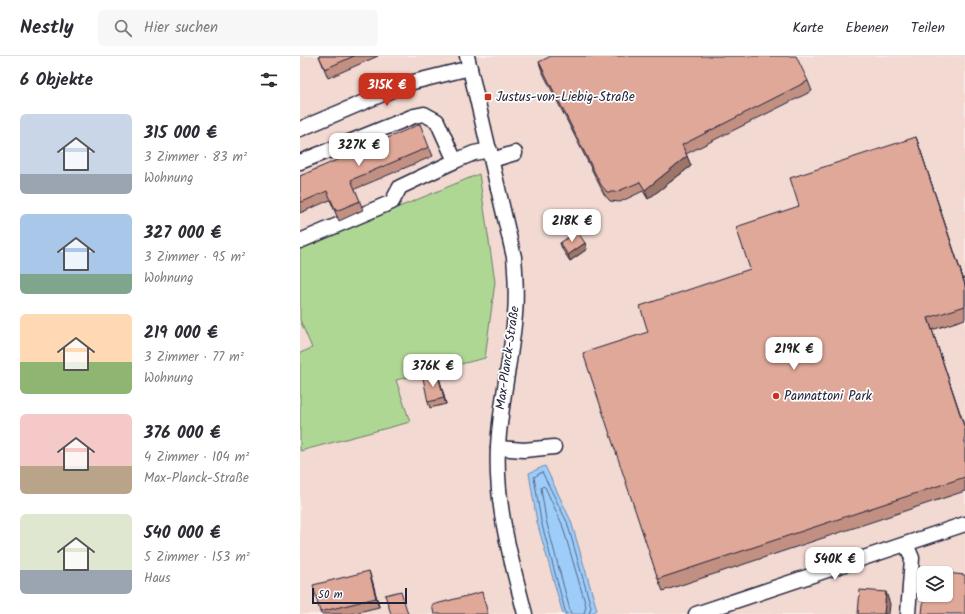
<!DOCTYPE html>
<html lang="de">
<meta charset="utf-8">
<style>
:root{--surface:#fff;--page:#f7f7f7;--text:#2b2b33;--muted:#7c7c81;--line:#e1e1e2;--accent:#c8321e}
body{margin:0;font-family:Kalam,sans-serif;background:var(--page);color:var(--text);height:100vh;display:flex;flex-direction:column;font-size:15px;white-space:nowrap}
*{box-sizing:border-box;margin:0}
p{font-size:13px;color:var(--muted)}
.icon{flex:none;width:22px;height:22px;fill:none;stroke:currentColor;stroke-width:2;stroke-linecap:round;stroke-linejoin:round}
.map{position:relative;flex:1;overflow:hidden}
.panel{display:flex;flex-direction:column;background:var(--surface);width:300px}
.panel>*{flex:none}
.buttons{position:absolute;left:617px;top:510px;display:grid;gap:8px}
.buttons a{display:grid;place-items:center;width:36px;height:36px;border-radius:6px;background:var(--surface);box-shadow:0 1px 3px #0004;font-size:20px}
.scale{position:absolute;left:12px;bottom:10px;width:95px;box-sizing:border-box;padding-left:4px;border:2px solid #22223b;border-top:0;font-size:11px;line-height:14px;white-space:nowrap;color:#22223b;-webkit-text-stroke:3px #fff;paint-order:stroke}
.price{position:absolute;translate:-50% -34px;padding:0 9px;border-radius:8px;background:#fff;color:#222;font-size:13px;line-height:26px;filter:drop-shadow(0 1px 2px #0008)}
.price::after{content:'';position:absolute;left:50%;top:24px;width:12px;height:9px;margin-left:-6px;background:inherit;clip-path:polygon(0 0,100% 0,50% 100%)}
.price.active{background:var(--accent);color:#fff}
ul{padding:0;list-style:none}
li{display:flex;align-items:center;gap:12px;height:100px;padding:0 20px}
li span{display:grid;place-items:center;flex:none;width:112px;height:80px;border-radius:6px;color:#555}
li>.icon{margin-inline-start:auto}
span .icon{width:48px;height:48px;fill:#fffc;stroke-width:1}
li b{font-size:17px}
h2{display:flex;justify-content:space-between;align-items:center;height:48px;padding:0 20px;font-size:17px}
header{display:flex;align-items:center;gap:24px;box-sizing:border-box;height:56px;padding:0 20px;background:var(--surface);border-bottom:1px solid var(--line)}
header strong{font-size:19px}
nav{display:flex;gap:22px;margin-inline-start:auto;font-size:14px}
.search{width:280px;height:36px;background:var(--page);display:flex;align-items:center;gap:10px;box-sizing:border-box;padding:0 14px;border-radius:6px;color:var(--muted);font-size:15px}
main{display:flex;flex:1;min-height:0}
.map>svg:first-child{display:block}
.built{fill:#f2d9d1;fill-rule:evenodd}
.green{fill:#afd794;stroke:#687c68}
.water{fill:#9ecdfa;stroke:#6c89ae}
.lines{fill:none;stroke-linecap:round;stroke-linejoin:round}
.shore{stroke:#546687;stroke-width:1}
.minor-casing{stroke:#22223b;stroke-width:17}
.minor{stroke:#fff;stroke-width:14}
.wall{fill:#c19083;stroke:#22223b}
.shaded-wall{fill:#9d766a;stroke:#22223b}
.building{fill:#e0a898;stroke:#22223b}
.poi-dot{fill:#c8321e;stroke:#fff;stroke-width:1.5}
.labels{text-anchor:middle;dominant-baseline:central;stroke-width:3.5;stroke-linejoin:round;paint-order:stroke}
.poi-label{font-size:13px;fill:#22223b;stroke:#fff;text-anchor:start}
.street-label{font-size:13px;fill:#22223b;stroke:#fff}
</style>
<header>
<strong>Nestly</strong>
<div class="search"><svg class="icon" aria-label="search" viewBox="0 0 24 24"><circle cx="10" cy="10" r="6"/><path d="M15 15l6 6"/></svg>Hier suchen</div>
<nav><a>Karte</a><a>Ebenen</a><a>Teilen</a></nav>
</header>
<main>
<section class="panel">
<h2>6 Objekte<svg class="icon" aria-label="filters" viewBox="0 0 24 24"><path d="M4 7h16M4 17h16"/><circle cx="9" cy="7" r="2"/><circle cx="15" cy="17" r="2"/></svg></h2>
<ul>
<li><span style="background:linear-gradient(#c9d6e8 75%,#9aa5b1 0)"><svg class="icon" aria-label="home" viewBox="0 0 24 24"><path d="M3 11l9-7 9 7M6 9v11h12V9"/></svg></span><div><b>315 000 €</b><p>3 Zimmer · 83 m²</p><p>Wohnung</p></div></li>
<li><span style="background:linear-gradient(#a9c7e8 75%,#7fa58c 0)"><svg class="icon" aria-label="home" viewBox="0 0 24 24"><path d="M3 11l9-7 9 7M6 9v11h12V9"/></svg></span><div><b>327 000 €</b><p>3 Zimmer · 95 m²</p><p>Wohnung</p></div></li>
<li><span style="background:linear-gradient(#ffd9b3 60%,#8fb573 0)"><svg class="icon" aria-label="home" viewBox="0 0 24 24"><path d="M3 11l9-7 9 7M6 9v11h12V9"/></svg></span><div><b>219 000 €</b><p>3 Zimmer · 77 m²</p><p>Wohnung</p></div></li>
<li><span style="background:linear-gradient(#f6c9c9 65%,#b9a48a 0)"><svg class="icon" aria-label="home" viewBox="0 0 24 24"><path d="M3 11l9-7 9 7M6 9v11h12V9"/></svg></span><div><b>376 000 €</b><p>4 Zimmer · 104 m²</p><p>Max-Planck-Straße</p></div></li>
<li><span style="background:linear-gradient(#dfe7d0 70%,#9aa5b1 0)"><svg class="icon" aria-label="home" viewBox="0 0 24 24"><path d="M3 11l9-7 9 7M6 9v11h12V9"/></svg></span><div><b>540 000 €</b><p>5 Zimmer · 153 m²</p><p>Haus</p></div></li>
</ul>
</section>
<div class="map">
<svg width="665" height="558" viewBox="0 0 665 558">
<rect width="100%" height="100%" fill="#f9eeea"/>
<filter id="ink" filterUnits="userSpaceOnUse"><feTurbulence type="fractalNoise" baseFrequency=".025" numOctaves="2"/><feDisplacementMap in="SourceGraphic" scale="8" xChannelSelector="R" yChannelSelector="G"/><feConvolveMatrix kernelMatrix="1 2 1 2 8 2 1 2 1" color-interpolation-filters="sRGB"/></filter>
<g filter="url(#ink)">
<!-- built -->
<g class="built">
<path d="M0,0H665V558H0V395L109,366L96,324L185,302L0,192ZM624,517H646V539H624Z"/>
<polygon points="0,264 12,292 0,297"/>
</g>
<!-- green -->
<polygon class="green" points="179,118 195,226 185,302 96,324 110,366 0,395 0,297 12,292 0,264 0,192"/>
<!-- water -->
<polygon class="water" points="245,410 271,465 297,554 290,558 263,558 237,466 229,417"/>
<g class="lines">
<!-- shore -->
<g class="shore">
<polyline points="266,558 241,465 234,421 242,416 267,466 291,551 289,558"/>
<polyline points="271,558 246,464 241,432 243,430 245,431 262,468 286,550 284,558"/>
</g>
<!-- minor casing -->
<g class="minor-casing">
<g id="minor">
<path d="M167,0L214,201C216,224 217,246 214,268C210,309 200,350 198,391C195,449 211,503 225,558"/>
<polyline points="0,73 109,27 170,12"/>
<polyline points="192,104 215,97"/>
<polyline points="0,106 114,60 124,58 137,65 155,105 174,97 190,94"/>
<polyline points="0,185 92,146 100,131 155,105"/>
<polyline points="198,392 224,394 254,391"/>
<polyline points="606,488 612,502 608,558"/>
<polyline points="396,558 665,468"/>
</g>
</g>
<!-- minor -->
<use href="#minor" class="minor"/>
</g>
<!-- wall -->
<g class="wall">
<polygon points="19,0 78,0 28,22"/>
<polygon points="239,6 508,25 512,35 386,98 391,110 348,143 343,135 320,146 310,145 304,138 242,15"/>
<polygon points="616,81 665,228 665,263 632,274 665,372 665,435 363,535 358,523 348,276 450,213 499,150"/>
<polygon points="129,91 133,100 55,133 63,154 39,165 30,144 0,157 0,120"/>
<polygon points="260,187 285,187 287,193 270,205 262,193"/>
<polygon points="138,319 140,325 146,348 130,352 128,346"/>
<polygon points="72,524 79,551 50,558 21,558 20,556"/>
</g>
<!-- shaded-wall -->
<g class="shaded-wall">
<polygon points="616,81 665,228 665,229"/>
<polygon points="387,100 391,110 348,143 345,134"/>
<polygon points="285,187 287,193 270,205 268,199"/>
<polygon points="628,262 665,372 665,373"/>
<polygon points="138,319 140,325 146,348 144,342"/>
<polygon points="69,515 72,524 79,551 76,542"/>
<polygon points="586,536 590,548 589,558 584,558"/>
</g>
<!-- building -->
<g class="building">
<polygon points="19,0 54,0 25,13"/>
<polygon points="251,0 496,0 508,25 382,89 387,100 345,134 340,126 316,136 307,136 301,129 239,6"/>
<polygon points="120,68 129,91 51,124 60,145 36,155 27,135 0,147 0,120"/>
<polygon points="616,81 665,229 665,250 628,262 665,373 665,421 358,523 283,297 348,276 340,250 450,213 436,171 499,150 490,122"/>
<polygon points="277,175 285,187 268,199 260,187"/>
<polygon points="138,319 144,342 128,346 123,322"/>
<polygon points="69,515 76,542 20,556 13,529"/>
<polygon points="626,515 645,517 626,517"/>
<polygon points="646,517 665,519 665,558 622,558 624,539 646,539"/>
<polygon points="560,534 586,536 584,558 558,558"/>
<polygon points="101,535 108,558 91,558 85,539"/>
<polygon points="182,536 188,558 134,558 132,549"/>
</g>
</g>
<!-- markers -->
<g class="poi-dot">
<rect x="184" y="37" width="8" height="8" rx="2"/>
<circle cx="476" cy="340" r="4"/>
</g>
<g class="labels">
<!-- poi labels -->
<g class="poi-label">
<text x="196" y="41">Justus-von-Liebig-Straße</text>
<text x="484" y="340">Pannattoni Park</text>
</g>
<!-- street labels -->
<g class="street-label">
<text transform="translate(208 302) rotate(-82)">Max-Planck-Straße</text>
</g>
</g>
</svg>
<div class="buttons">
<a><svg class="icon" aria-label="layers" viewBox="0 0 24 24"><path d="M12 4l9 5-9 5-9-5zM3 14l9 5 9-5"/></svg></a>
</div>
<div class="scale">50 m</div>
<b class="price active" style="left:87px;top:51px">315K €</b>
<b class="price" style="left:59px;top:111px">327K €</b>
<b class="price" style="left:272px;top:187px">218K €</b>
<b class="price" style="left:494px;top:315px">219K €</b>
<b class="price" style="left:133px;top:332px">376K €</b>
<b class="price" style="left:535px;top:525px">540K €</b>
</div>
</main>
